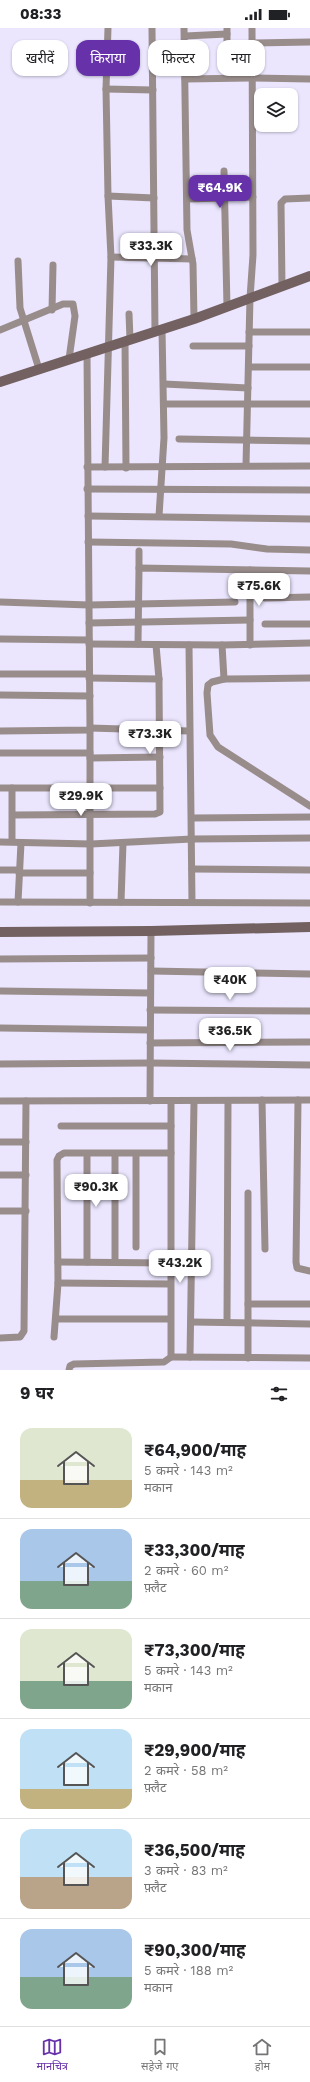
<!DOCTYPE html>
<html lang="hi">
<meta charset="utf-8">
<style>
:root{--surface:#fff;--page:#f6f6f6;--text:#202124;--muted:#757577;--line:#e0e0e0;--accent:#6732a9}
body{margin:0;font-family:"Work Sans","Noto Sans Devanagari",sans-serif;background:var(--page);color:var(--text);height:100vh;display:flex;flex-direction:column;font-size:15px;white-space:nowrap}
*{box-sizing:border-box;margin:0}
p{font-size:13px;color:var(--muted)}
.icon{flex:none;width:22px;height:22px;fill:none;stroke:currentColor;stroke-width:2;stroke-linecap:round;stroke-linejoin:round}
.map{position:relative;height:1342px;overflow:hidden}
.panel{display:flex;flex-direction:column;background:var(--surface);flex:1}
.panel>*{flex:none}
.guide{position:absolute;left:12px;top:12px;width:286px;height:36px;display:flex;gap:8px}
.fabs{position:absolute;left:254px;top:60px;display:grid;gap:8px}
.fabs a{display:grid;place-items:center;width:44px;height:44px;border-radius:8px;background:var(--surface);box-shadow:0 1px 3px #0004;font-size:20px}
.price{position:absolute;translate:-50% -34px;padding:0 9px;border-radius:8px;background:#fff;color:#222;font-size:13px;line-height:26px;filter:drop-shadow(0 1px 2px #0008)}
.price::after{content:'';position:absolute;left:50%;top:24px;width:12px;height:9px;margin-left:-6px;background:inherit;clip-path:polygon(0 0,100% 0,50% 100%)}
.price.active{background:var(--accent);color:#fff}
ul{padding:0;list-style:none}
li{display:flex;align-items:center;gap:12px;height:100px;padding:0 20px}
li+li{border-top:1px solid var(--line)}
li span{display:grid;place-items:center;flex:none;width:112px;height:80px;border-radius:12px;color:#555}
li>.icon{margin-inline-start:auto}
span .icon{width:48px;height:48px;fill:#fffc;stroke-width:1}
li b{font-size:17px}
h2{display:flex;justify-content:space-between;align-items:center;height:48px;padding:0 20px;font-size:17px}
.pill{padding:0 14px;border-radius:12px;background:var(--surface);box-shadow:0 1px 3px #0004;font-size:14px;line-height:36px}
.pill.active{background:var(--accent);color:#fff}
.status{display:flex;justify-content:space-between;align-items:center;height:28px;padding:0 20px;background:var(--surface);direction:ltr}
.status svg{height:11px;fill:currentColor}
.menu{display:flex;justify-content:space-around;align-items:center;height:56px;border-top:1px solid var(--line);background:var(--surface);font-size:11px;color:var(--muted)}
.menu a{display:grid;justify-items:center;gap:2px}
.menu .active{color:var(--accent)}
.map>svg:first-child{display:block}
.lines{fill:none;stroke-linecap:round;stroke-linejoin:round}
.street{stroke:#998d8c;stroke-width:7}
.secondary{stroke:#726160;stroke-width:10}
</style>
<div class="status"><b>08:33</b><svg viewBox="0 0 49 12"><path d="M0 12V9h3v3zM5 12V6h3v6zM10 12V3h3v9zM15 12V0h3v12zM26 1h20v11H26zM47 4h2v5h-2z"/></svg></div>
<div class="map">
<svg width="310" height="1342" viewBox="0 0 310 1342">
<rect width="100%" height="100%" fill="#ebe6fe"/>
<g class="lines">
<!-- street -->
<g class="street">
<polyline points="152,0 155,303"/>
<polyline points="184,0 187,202 193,236 194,291"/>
<polyline points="227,0 227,29"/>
<polyline points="185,8 227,6"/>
<polyline points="251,15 310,14"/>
<polyline points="185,51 251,50 310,51"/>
<polyline points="106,61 153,62"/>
<polyline points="224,143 227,279"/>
<polyline points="108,168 154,170"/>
<polyline points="187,171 253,169"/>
<polyline points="111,229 192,231"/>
<polyline points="18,233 20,280 39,341"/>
<polyline points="282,259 281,175 285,171 310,170"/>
<polyline points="52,282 53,237"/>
<polyline points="129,286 130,311"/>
<polyline points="0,302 63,276 73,276 75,288 69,331"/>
<polyline points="249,304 310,304"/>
<polyline points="125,313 126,440"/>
<polyline points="193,318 249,318"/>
<polyline points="249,339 310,339"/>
<polyline points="164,356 248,360"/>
<polyline points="164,376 310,376"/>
<polyline points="179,411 310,413"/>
<polyline points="246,437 250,270 253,227 252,0"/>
<polyline points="87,439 310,438"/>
<polyline points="105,439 111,229 108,168 106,61 108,0"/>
<polyline points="87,461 310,462"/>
<polyline points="88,488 310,491"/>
<polyline points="159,488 164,410 162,301"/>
<polyline points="88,514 231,516 267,521 310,522"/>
<polyline points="139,523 139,540"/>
<polyline points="250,542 250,617"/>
<polyline points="265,570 310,569"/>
<polyline points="0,574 89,577 235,574"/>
<polyline points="89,595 250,592"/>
<polyline points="265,596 310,596"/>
<polyline points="0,611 89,612"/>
<polyline points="89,616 222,617 310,615"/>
<polyline points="138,616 139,540 310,543"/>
<polyline points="189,617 192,874"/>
<polyline points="222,617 224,651"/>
<polyline points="0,646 89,646"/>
<polyline points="89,650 159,651"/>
<polyline points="310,650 224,651 212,654 208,657 207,665 210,707 218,719 310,778"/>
<polyline points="0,667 90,668"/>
<polyline points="90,700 189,703"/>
<polyline points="90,702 90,875"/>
<polyline points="0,703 90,702 87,326"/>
<polyline points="0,725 90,725"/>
<polyline points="90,730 160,729"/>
<polyline points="0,760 160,760"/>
<polyline points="13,787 155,786 160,784 159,651 156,617"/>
<polyline points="192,790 310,789"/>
<polyline points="12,813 12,760"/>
<polyline points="0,814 91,816 192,811 310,810"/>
<polyline points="192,841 310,842"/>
<polyline points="0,842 19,842"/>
<polyline points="19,845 90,845"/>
<polyline points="0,874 310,875"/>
<polyline points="18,874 21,815"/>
<polyline points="121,874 123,815"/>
<polyline points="0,931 151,930"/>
<polyline points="151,943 310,946"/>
<polyline points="0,963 150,965"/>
<polyline points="150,982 310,983"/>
<polyline points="0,1000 150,1002"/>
<polyline points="150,1015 310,1014"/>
<polyline points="0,1036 150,1035 310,1037"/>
<polyline points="262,1072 265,1221"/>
<polyline points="298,1072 296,1234 297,1240 310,1243"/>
<polyline points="0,1073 310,1072"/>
<polyline points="150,1073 151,903"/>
<polyline points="61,1098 171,1098"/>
<polyline points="0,1114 26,1114"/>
<polyline points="87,1126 87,1234"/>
<polyline points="136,1127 136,1219"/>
<polyline points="0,1147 26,1147"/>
<polyline points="248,1165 248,1330"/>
<polyline points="0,1183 26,1183"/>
<polyline points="58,1234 170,1235"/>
<polyline points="115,1234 115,1127"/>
<polyline points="58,1255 170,1256"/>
<polyline points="248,1276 310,1276"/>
<polyline points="56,1291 170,1291"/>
<polyline points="191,1294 310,1296"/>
<polyline points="227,1294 228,1073"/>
<polyline points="54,1309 58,1255 57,1132 59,1128 64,1125 171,1125"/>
<polyline points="0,1310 20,1309 24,1303 26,1073"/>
<polyline points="171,1329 310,1330"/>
<polyline points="190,1329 194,1073"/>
<polyline points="69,1342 70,1338 74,1336 164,1334 171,1329 171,1073"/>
</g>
<!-- secondary -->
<g class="secondary">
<polyline points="0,354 194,291 310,248"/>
<polyline points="0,904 151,903 310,899"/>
</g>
</g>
</svg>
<div class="fabs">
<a><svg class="icon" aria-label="layers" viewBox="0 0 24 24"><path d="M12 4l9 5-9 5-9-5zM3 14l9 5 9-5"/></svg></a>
</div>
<b class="price active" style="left:220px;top:181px">₹64.9K</b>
<b class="price" style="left:151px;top:239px">₹33.3K</b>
<b class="price" style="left:259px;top:579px">₹75.6K</b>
<b class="price" style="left:150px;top:727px">₹73.3K</b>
<b class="price" style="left:81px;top:789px">₹29.9K</b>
<b class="price" style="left:230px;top:973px">₹40K</b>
<b class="price" style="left:230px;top:1024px">₹36.5K</b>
<b class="price" style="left:96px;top:1180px">₹90.3K</b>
<b class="price" style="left:180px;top:1256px">₹43.2K</b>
<div class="guide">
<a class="pill">खरीदें</a>
<a class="pill active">किराया</a>
<a class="pill">फ़िल्टर</a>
<a class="pill">नया</a>
</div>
</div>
<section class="panel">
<h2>9 घर<svg class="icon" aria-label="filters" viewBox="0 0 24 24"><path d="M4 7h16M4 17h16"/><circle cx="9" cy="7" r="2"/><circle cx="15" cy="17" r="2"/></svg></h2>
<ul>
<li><span style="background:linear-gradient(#dfe7d0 65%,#c2b280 0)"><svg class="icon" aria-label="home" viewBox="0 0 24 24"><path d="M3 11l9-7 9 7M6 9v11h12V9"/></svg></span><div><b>₹64,900/माह</b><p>5 कमरे · 143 m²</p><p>मकान</p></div></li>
<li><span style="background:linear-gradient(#a9c7e8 65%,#7fa58c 0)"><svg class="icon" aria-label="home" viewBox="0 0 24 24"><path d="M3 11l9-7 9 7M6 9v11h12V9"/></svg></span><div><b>₹33,300/माह</b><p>2 कमरे · 60 m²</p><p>फ़्लैट</p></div></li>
<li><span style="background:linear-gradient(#dfe7d0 65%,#7fa58c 0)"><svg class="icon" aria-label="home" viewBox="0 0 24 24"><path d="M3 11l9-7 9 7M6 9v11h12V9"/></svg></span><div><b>₹73,300/माह</b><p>5 कमरे · 143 m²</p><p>मकान</p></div></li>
<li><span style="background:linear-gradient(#bfe0f5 75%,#c2b280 0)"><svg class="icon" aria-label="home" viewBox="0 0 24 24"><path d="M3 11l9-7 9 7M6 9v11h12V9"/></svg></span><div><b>₹29,900/माह</b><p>2 कमरे · 58 m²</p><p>फ़्लैट</p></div></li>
<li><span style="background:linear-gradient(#bfe0f5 60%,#b9a48a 0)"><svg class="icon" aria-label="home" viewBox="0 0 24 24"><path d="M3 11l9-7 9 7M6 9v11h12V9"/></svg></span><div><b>₹36,500/माह</b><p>3 कमरे · 83 m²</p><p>फ़्लैट</p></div></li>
<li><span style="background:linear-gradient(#a9c7e8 60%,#7fa58c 0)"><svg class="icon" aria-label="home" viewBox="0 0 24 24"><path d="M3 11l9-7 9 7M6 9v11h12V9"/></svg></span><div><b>₹90,300/माह</b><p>5 कमरे · 188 m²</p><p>मकान</p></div></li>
</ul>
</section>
<nav class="menu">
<a class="active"><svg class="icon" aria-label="map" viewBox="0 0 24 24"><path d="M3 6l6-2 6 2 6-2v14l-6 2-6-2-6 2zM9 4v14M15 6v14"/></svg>मानचित्र</a>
<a><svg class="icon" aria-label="saved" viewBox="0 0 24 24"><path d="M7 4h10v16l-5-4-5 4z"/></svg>सहेजे गए</a>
<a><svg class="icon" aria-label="home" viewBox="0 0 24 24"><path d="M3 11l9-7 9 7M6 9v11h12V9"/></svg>होम</a>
</nav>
